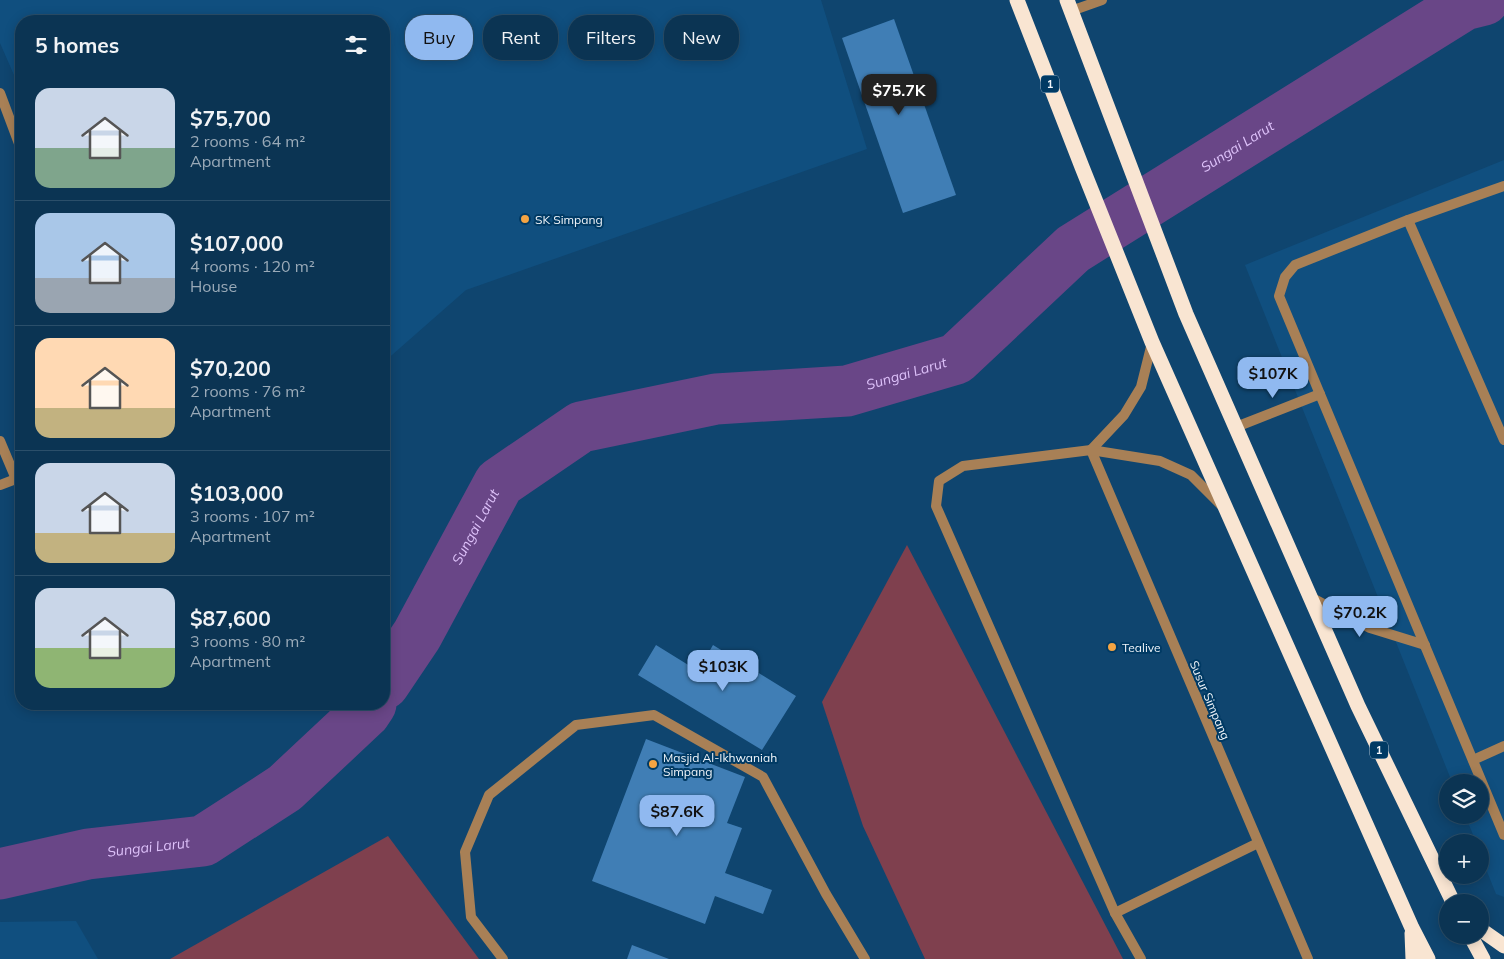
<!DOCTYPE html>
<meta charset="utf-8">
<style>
:root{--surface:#0b3453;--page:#193f5d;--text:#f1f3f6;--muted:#9aaab8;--line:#2b4f6a;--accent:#90b9f0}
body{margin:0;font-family:Mulish,sans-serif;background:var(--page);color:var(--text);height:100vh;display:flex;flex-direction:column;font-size:19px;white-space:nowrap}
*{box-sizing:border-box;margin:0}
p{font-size:16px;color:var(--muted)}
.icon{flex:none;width:28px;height:28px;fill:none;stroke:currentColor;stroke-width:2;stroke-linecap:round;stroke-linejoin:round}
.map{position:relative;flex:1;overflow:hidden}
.drawer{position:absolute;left:15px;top:15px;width:375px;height:695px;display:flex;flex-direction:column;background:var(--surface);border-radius:20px;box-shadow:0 2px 12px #0003,0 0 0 1px var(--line)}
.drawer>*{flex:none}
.banner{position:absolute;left:405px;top:15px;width:475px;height:45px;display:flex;gap:10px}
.tools{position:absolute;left:1439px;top:774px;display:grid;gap:10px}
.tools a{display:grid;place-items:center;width:50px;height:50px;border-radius:50%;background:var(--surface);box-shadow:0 2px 12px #0003,0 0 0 1px var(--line);font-size:25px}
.price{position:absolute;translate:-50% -42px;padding:0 11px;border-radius:10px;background:var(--accent);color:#111;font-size:16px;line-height:32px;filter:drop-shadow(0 1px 2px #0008)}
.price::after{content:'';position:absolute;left:50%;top:30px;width:15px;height:11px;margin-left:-8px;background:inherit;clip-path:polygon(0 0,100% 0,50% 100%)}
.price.active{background:#222;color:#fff}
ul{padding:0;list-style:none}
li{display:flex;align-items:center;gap:15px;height:125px;padding:0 20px}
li+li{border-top:1px solid var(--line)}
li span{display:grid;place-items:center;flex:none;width:140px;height:100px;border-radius:15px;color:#555}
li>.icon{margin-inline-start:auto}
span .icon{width:60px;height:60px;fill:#fffc;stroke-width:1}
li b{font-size:21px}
h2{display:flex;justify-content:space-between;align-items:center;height:60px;padding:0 20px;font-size:21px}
.tag{padding:0 18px;border-radius:20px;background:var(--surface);box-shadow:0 2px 12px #0003,0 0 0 1px var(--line);font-size:18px;line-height:45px}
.tag.active{background:var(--accent);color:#111}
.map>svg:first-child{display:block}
.built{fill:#104f7f}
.green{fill:#7f404e}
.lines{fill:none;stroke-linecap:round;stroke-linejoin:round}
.river{stroke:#694687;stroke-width:51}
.building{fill:#407eb5}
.lane{stroke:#a88056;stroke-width:10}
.street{stroke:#a88056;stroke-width:10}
.highway{stroke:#f9e5d2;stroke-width:15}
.poi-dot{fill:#f4a443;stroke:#003a64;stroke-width:2}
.labels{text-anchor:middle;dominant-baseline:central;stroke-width:4;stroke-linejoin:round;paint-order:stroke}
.shield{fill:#003a64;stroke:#a8bdcd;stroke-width:1}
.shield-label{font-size:11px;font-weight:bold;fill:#f0f5fa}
.poi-label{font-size:12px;fill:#f0f5fa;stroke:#003a64;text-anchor:start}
.street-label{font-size:12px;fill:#f0f5fa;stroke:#003a64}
.water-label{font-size:14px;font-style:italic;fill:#dec2fa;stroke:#003a64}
</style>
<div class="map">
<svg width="1504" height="959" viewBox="0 0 1504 959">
<rect width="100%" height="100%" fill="#0f456f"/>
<!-- built -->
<g class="built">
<polygon points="0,0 821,0 867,149 466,290 384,362 384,21 21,21 21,91 0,43"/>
<polygon points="1504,160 1504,897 1496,894 1480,854 1480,842 1476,842 1465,815 1480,815 1480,782 1452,782 1245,265"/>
<polygon points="76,921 98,959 0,959 0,922"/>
</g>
<!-- green -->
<g class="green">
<polygon points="907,545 1123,959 925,959 863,826 822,702"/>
<polygon points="388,836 479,959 170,959"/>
</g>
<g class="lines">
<!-- river -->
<g class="river">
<path id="s1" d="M384,684L417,635L499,483L581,427L716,399L847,391L956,359L1073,249L1464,5L1484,0"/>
<path id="s2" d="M0,874L88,854L203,841L285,788L365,713L371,704"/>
</g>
</g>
<!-- building -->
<g class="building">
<polygon points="894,19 956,195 903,213 842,38"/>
<polygon points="656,645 698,671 713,645 796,696 762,750 638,675"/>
<polygon points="646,739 745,777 727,823 742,828 725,873 772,890 763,914 715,896 705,924 592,881"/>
<polygon points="632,945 669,959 627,959"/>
</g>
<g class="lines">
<!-- lane -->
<g class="lane">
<polyline points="1071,11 1102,0"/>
<polyline points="1408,220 1504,440"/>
<polyline points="0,441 16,479"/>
<polyline points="1091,450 1308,959"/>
<polyline points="1091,450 1124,415 1141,387 1152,343"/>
<polyline points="1473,760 1504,746"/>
<polyline points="1115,913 1258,843"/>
<polyline points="503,959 471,917 465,852 489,795 576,725 654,715 763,777 826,894 865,959"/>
<polyline points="1141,959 1115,913 936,506 939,481 963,466 1091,450 1160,461 1191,475 1221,505"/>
</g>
<!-- street -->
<g class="street">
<polyline points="0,93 21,149"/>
<polyline points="1504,186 1408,220 1295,265 1285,277 1279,296 1504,835"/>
<polyline points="1236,427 1320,394"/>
<polyline points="0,485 21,477"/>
<polyline points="1310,597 1370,628 1425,645"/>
</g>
<!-- highway -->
<g class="highway">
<polyline points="1017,0 1082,167 1152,342 1412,928 1428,959"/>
<polyline points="1067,0 1186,314 1358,706 1453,902"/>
<polyline points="1480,929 1504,946"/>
<polyline points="1412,933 1413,959"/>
<polyline points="1470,935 1483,959"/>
</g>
</g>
<!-- markers -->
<g class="poi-dot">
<circle cx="525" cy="219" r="5"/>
<circle cx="1112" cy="647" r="5"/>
<circle cx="653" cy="764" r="5"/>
</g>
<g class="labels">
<!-- shield labels -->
<g class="shield">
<rect x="1041" y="75.5" width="18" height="17" rx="4"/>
<rect x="1370" y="741.5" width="18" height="17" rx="4"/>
</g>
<g class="shield-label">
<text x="1050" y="84">1</text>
<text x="1379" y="750">1</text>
</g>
<!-- poi labels -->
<g class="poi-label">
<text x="535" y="219">SK Simpang</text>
<text x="1122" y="647">Tealive</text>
<text x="663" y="757">Masjid Al-Ikhwaniah<tspan x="663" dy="14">Simpang</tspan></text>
</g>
<!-- street labels -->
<g class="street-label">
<text transform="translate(1210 700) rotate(67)">Susur Simpang</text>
</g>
<!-- water labels -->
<g class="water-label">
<text stroke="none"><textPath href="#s1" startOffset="1068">Sungai Larut</textPath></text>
<text stroke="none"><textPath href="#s1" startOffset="662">Sungai Larut</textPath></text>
<text stroke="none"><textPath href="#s1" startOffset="182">Sungai Larut</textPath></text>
<text stroke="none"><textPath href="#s2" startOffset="151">Sungai Larut</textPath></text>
</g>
</g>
</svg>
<div class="tools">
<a><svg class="icon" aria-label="layers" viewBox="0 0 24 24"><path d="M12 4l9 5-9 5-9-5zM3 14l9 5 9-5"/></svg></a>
<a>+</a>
<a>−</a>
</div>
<b class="price active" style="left:899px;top:116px">$75.7K</b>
<b class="price" style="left:1273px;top:399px">$107K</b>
<b class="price" style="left:1360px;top:638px">$70.2K</b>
<b class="price" style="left:723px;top:692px">$103K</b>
<b class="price" style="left:677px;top:837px">$87.6K</b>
<div class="banner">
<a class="tag active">Buy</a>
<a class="tag">Rent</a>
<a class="tag">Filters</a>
<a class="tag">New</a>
</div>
<section class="drawer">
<h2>5 homes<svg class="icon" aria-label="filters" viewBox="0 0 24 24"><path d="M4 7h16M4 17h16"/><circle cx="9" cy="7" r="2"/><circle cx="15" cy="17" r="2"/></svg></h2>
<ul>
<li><span style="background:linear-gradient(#c9d6e8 60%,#7fa58c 0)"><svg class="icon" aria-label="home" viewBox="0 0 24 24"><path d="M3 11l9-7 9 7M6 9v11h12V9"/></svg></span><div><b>$75,700</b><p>2 rooms · 64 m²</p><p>Apartment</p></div></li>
<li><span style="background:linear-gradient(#a9c7e8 65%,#9aa5b1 0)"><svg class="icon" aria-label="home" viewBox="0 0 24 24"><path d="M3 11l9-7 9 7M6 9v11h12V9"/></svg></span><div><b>$107,000</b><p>4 rooms · 120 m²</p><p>House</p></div></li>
<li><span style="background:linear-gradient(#ffd9b3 70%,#c2b280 0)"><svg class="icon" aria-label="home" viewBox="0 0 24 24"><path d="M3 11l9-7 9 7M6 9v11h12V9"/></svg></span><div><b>$70,200</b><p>2 rooms · 76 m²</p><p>Apartment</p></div></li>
<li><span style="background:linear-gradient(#c9d6e8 70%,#c2b280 0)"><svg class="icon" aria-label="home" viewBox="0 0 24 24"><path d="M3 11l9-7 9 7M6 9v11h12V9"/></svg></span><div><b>$103,000</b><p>3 rooms · 107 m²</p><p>Apartment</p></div></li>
<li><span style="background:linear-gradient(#c9d6e8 60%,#8fb573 0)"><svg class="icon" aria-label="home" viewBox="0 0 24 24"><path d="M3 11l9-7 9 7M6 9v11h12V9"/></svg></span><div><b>$87,600</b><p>3 rooms · 80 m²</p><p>Apartment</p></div></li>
</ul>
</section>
</div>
